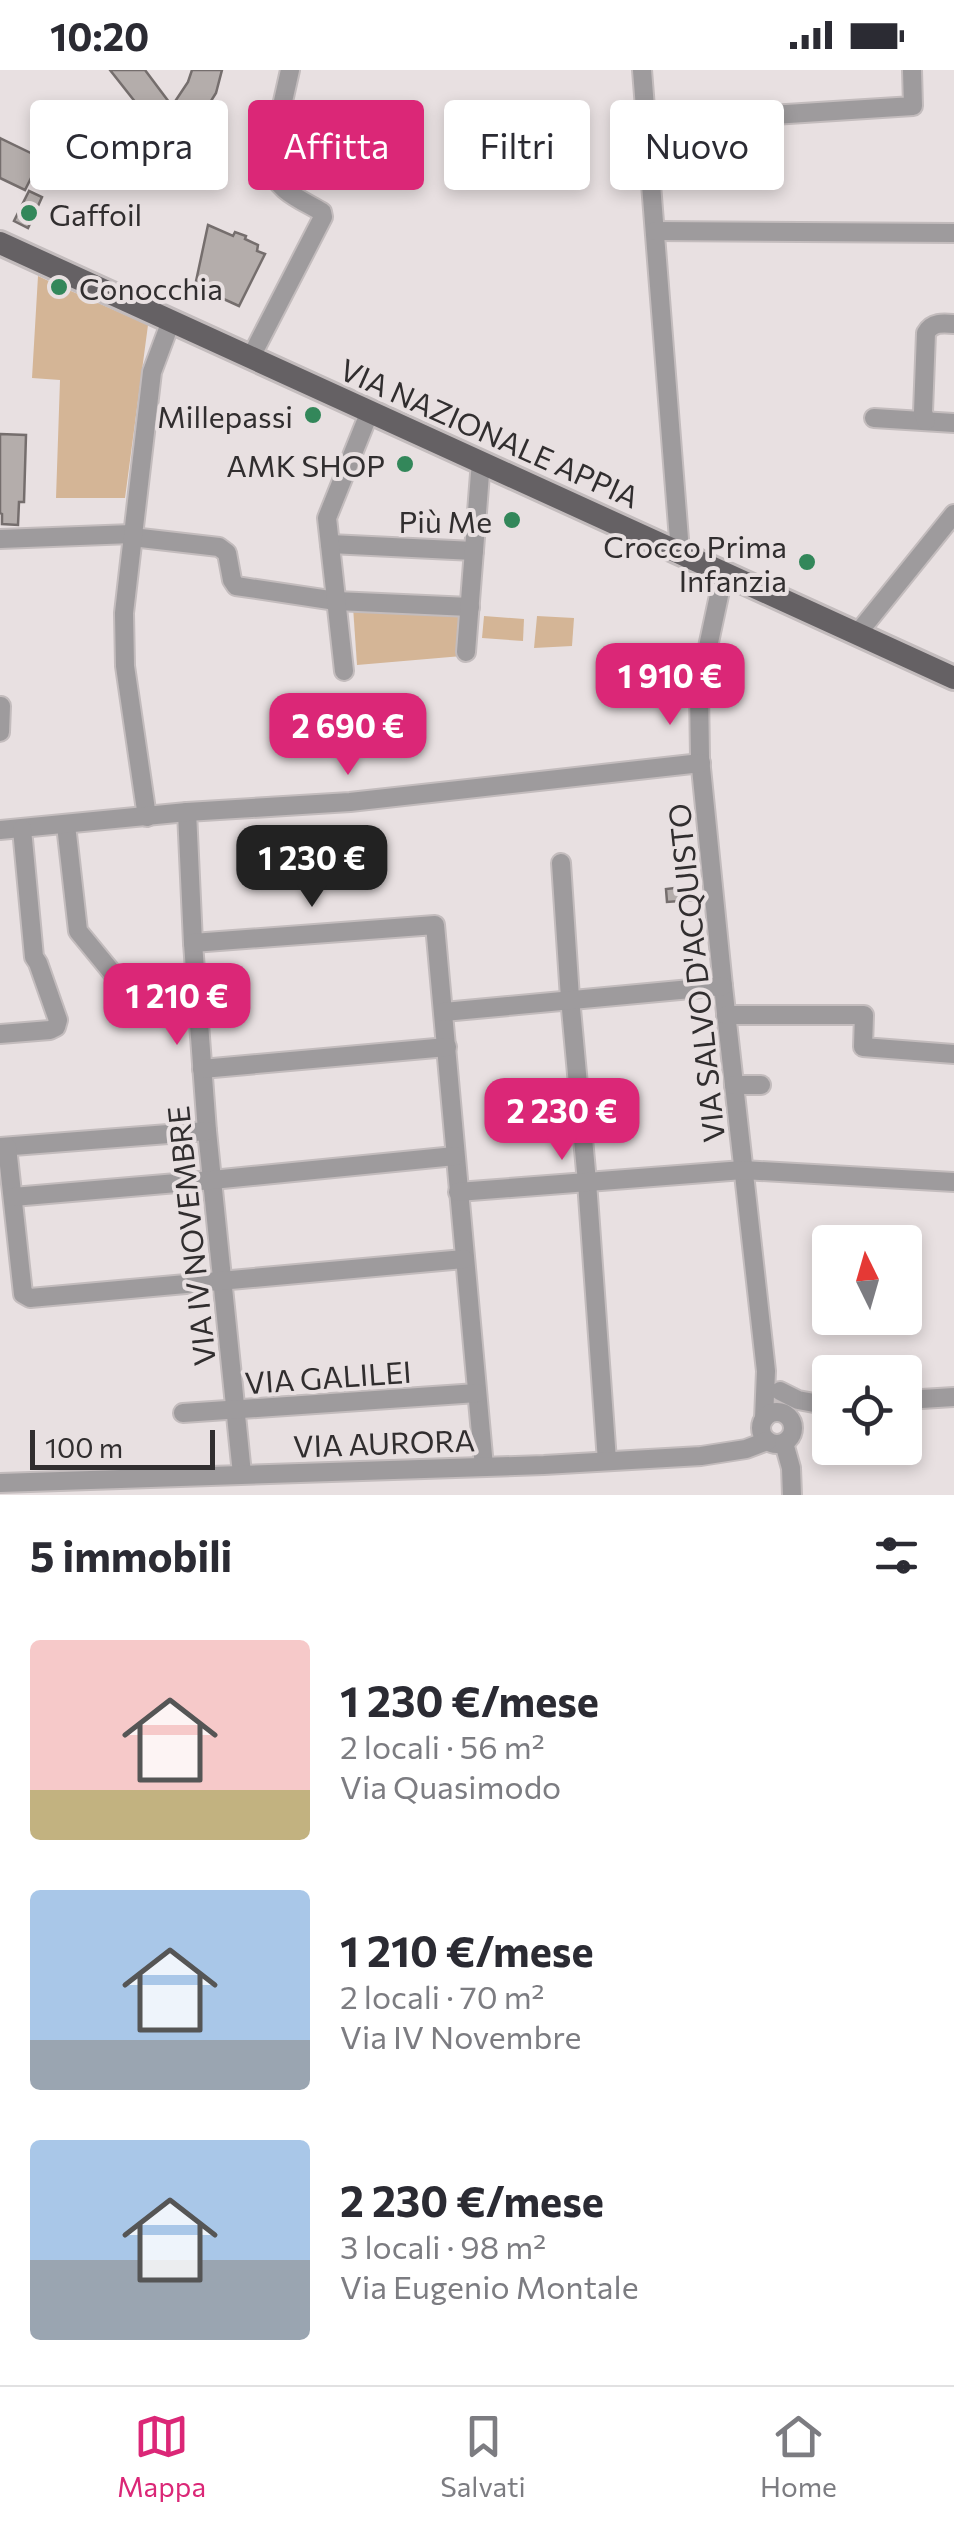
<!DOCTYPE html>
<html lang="it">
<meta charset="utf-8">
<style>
:root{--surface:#fff;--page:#f7f7f7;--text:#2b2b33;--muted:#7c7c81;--line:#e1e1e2;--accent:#db2777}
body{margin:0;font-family:Commissioner,sans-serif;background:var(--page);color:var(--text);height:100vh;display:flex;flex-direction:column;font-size:38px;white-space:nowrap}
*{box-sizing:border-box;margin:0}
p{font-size:32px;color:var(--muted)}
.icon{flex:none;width:55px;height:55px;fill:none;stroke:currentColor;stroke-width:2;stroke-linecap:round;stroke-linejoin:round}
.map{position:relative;height:1425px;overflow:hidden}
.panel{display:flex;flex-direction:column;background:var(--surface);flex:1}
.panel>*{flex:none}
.guide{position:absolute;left:30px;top:30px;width:895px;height:90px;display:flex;gap:20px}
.needle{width:65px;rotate:355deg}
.buttons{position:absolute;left:812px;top:1155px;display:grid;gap:20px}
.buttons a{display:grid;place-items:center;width:110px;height:110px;border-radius:10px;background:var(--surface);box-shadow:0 5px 15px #0003;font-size:50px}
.scale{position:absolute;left:30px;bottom:25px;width:185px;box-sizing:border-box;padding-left:10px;border:5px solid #312e2f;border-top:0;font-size:28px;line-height:35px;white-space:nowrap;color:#312e2f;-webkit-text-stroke:8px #e8e0e1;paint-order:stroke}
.price{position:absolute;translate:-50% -85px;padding:0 22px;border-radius:20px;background:var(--accent);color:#fff;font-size:32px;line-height:65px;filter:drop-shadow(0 2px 5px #0008)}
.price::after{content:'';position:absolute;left:50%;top:60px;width:30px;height:22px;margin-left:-15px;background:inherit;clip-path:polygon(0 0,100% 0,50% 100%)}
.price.current{background:#222;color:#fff}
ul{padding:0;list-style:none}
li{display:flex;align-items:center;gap:30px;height:250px;padding:0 30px}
li span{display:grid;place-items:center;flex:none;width:280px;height:200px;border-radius:10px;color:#555}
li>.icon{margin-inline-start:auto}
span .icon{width:120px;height:120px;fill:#fffc;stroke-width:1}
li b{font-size:42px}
h2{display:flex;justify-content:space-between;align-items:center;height:120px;padding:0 30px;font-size:42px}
.chip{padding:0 35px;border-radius:10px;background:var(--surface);box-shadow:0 5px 15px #0003;font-size:35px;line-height:90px}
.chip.current{background:var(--accent);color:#fff}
.status{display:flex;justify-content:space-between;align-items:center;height:70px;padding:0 50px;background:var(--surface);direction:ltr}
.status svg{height:28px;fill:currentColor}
.tab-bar{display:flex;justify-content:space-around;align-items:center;height:140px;border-top:2px solid var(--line);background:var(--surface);font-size:28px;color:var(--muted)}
.tab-bar a{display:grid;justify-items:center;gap:5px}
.tab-bar .current{color:var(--accent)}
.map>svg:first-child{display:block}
.green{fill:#d4b596}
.building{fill:#b4adab;stroke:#756e6d;stroke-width:2.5}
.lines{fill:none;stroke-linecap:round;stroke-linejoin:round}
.minor-casing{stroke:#c3bcbd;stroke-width:22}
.major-casing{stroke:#c3bcbd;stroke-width:28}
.minor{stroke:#9e9b9d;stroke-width:18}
.major{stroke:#656164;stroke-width:22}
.poi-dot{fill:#33875a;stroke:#e8e0e1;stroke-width:4}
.labels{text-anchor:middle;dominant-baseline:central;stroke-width:8;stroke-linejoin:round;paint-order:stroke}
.poi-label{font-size:30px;fill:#312e2f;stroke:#e8e0e1;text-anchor:end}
.street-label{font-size:30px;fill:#312e2f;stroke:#e8e0e1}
</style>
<div class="status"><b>10:20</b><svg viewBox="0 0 49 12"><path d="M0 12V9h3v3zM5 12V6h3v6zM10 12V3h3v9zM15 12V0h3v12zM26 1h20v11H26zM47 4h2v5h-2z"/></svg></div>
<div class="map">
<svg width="954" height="1425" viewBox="0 0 954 1425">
<rect width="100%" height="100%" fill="#e8e0e1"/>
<!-- green -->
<g class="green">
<polygon points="38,206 53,213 55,210 66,215 66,218 71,221 148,255 125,428 56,428 60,310 32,308"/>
<polygon points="353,537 464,542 462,586 357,595"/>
<polygon points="484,546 524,549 523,571 482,568"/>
<polygon points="537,546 574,548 572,576 534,578"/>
</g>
<!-- building -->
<g class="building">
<polygon points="110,0 145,0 172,36 188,12 192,0 222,0 216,23 196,55 188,63 151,84 121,91 99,92 101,62 116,63 136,58 151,52"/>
<polygon points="0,68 41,88 25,120 0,108"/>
<polygon points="29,121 42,127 28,158 14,151"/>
<polygon points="208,155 233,166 235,162 246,166 245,169 258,175 257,181 265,184 239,236 195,216"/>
<polygon points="0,364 26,365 24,432 19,432 18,455 2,454 2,444 0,443"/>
<polygon points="692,816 693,830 667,832 666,819"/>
</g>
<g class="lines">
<!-- minor casing -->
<g class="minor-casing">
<g id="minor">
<polyline points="642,0 680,482"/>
<polyline points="646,53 913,36 912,0"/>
<polyline points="655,161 954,163"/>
<path d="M251,287L323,147L322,142C300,129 276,121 269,94L290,0"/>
<polyline points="874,348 954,353"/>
<path d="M926,351L923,342L926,263C932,252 943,253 954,254"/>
<polyline points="132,467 219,477 227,483 232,510 236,516 336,531 470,537"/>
<polyline points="0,469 132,464"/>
<polyline points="330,474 474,481"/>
<polyline points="724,502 699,619 700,688 723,916 766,1301 764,1349"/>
<polyline points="858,563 954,444"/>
<polyline points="466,582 481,391"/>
<polyline points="344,601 327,448 370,341"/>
<polyline points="0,662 1,636"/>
<polyline points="187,742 193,873 207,1061 242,1404"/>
<polyline points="147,747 125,596 124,543 152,302 171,251"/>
<polyline points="66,755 78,861 119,911"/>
<polyline points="0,760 187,742 350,732 701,693"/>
<polyline points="561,793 570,928 587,1112 607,1391"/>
<polyline points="193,873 435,855 484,1397"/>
<polyline points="444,942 723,916"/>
<polyline points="726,945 864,945 863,977 954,984"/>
<polyline points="0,964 50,960 56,957 58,950 38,893 34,887 22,759"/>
<polyline points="202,999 447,977"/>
<polyline points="734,1015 761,1015"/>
<polyline points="0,1077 207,1061"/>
<polyline points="7,1077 23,1224 30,1228 464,1189"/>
<polyline points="458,1122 743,1100 954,1112"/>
<polyline points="13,1127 212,1110 455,1086"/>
<polyline points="780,1321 798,1330 830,1336"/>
<polyline points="905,1330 954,1327"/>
<circle cx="777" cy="1358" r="16"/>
<polyline points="183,1343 477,1323"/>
<polyline points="784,1373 791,1398 792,1425"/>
<polyline points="0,1413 544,1395 701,1386 746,1379 767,1371"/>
</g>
</g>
<!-- major casing -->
<g class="major-casing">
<polyline id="major" points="0,173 954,608"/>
</g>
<!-- minor -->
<use href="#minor" class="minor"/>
<!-- major -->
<use href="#major" class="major"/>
</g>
<!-- markers -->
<g class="poi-dot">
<circle cx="29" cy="143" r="10"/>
<circle cx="59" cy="217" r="10"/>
<circle cx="313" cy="345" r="10"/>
<circle cx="405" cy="394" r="10"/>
<circle cx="512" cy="450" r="10"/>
<circle cx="807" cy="492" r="10"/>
</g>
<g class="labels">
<!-- poi labels -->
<g class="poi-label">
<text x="49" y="143" text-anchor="start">Gaffoil</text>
<text x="79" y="217" text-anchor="start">Conocchia</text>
<text x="293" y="345">Millepassi</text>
<text x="385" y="394">AMK SHOP</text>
<text x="492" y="450">Più Me</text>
<text x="787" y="475">Crocco Prima<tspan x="787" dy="34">Infanzia</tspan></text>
</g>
<!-- street labels -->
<g class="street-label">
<text transform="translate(490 362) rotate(24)">VIA NAZIONALE APPIA</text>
<text transform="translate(695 903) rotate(-96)">VIA SALVO D'ACQUISTO</text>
<text transform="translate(190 1166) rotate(-96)">VIA IV NOVEMBRE</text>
<text transform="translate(328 1306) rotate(-4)">VIA GALILEI</text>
<text transform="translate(384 1372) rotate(-2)">VIA AURORA</text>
</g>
</g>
</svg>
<div class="buttons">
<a><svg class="needle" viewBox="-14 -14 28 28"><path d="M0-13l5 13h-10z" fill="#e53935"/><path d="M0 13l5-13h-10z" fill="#7c7c81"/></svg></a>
<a><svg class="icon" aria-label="locate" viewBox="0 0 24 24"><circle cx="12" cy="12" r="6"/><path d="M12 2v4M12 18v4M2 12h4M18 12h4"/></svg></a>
</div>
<div class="scale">100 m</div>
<b class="price" style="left:670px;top:658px">1 910 €</b>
<b class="price" style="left:348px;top:708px">2 690 €</b>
<b class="price current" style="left:312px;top:840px">1 230 €</b>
<b class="price" style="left:177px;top:978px">1 210 €</b>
<b class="price" style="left:562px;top:1093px">2 230 €</b>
<div class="guide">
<a class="chip">Compra</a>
<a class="chip current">Affitta</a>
<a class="chip">Filtri</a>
<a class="chip">Nuovo</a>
</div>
</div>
<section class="panel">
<h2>5 immobili<svg class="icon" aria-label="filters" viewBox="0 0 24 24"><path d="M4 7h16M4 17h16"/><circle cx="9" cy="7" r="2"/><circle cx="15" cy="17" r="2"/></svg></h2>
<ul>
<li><span style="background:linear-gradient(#f6c9c9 75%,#c2b280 0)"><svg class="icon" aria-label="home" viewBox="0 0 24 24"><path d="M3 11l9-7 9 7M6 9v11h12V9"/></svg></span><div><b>1 230 €/mese</b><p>2 locali · 56 m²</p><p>Via Quasimodo</p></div></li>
<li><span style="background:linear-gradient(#a9c7e8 75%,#9aa5b1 0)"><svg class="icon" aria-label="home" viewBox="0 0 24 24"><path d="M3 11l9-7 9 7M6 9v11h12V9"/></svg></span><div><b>1 210 €/mese</b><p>2 locali · 70 m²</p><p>Via IV Novembre</p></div></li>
<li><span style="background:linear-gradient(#a9c7e8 60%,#9aa5b1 0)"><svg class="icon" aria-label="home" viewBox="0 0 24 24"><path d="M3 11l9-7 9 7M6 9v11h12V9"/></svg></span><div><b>2 230 €/mese</b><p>3 locali · 98 m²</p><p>Via Eugenio Montale</p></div></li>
</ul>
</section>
<nav class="tab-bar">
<a class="current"><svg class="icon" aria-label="map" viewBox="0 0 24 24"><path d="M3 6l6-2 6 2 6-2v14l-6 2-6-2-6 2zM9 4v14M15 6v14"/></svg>Mappa</a>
<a><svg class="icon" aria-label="saved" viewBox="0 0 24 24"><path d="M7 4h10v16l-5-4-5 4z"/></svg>Salvati</a>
<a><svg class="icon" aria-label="home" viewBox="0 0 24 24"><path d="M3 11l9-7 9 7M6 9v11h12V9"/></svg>Home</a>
</nav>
